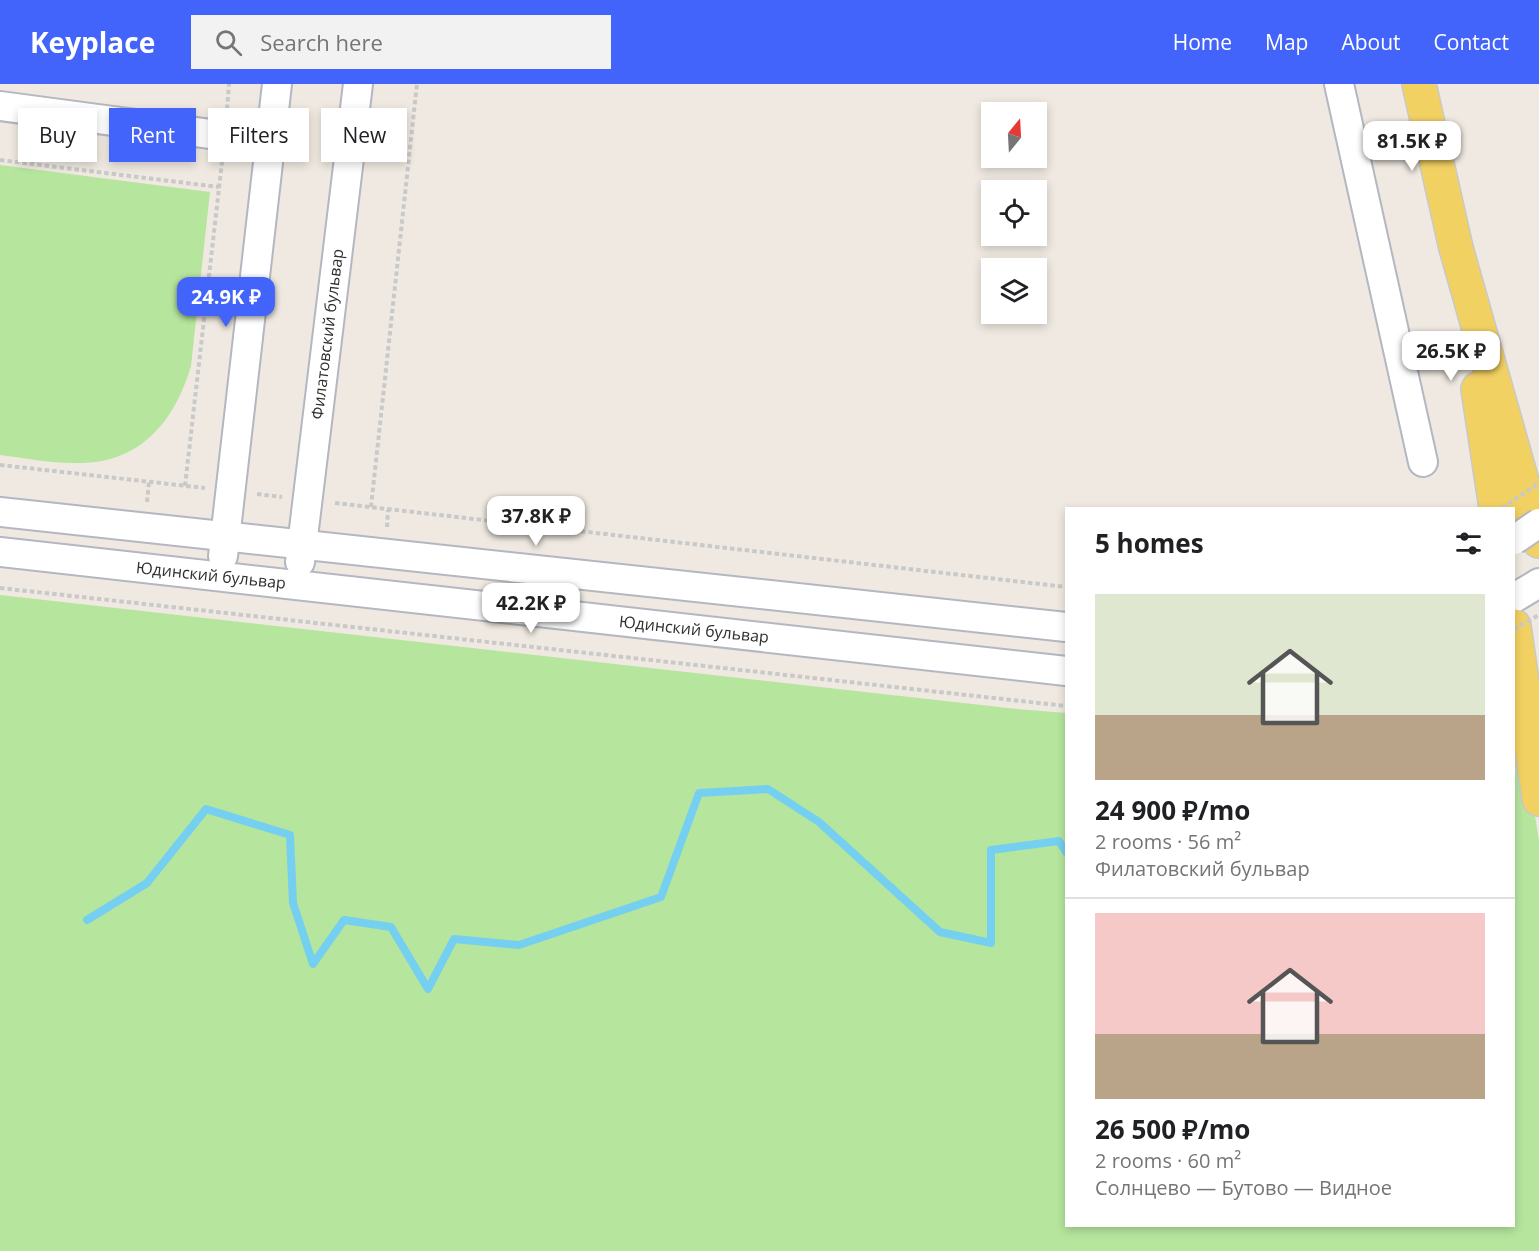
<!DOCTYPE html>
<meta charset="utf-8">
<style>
:root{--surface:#fff;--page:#f2f2f2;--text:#202124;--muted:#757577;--line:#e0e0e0;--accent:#4264fb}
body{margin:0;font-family:"Open Sans",sans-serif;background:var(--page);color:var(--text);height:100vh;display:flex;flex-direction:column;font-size:22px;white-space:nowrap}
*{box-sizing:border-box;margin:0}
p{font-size:20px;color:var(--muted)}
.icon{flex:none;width:33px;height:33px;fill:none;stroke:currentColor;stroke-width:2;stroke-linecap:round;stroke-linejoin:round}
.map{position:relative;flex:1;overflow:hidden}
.sheet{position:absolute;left:1065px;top:423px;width:450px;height:720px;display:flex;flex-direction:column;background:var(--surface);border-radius:0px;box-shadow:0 3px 9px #0003}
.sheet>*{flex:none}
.hud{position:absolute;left:18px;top:24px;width:570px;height:54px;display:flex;gap:12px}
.needle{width:39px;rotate:18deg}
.buttons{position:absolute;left:981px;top:18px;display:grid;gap:12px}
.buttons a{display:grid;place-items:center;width:66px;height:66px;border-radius:0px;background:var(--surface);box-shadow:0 3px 9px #0003;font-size:30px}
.price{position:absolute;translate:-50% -51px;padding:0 14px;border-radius:12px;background:#fff;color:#222;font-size:20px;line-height:39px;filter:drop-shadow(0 2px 3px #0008)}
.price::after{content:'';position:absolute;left:50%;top:36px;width:18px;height:14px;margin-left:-9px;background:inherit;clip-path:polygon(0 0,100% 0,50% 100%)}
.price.selected{background:var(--accent);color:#fff}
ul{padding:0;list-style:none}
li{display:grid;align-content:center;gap:12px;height:318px;padding:0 30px}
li+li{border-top:2px solid var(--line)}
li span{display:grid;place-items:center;height:186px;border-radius:0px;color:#555}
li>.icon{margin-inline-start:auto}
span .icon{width:108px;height:108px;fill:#fffc;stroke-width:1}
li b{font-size:26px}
h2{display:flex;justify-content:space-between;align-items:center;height:72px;padding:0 30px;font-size:26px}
.chip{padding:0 21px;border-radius:0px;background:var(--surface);box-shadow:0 3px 9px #0003;font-size:21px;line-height:54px}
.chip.selected{background:var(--accent);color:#fff}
header{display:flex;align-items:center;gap:36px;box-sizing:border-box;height:84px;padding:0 30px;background:var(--accent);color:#fff}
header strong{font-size:28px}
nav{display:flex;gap:33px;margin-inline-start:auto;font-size:21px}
.search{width:420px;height:54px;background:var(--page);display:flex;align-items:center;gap:15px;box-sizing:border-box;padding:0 21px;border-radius:0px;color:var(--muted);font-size:22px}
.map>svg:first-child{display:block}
.green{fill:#b6e59e}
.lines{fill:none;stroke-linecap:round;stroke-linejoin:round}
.stream{stroke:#75cff0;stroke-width:8}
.minor-casing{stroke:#b4b7c1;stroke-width:32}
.major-casing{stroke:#c9c9c9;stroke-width:36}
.path{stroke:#c9c9c9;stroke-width:4;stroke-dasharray:4.5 3;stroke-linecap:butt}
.minor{stroke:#fff;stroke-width:28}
.major{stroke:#f2d163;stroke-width:33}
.minor-bridge-casing{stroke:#b4b7c1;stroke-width:32;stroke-linecap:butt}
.path-bridge{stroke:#c9c9c9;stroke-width:4;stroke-dasharray:4.5 3;stroke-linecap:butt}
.minor-bridge{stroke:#fff;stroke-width:28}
.labels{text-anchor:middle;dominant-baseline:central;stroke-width:5;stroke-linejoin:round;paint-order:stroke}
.street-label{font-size:16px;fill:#2e2e2e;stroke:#fff}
</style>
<header>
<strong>Keyplace</strong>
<div class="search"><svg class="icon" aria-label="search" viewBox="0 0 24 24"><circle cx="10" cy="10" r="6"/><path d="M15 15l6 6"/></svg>Search here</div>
<nav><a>Home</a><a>Map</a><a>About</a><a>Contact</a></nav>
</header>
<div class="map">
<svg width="1539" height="1167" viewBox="0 0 1539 1167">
<rect width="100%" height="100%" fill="#efe9e1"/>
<!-- green -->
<g class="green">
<path d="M0,81L210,108L191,282C174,339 139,381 74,379C49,379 24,374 0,371Z"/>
<polygon points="0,511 1017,625 1066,629 1066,1142 1514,1142 1514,607 1539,756 1539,1167 0,1167"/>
</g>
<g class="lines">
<!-- stream -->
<polyline class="stream" points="87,836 147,799 206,725 290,751 293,819 313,880 344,836 391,843 428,905 454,855 519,861 661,813 699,709 768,705 819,738 940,848 991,859 991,766 1059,757 1066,768"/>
<!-- minor casing -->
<g class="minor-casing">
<g id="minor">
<polyline points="1339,0 1423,378"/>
<polyline points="0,22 271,58"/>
<polyline points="0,428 1066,543"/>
<polyline points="0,468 1066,587"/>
<polyline points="223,472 277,0"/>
<polyline points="300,478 358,0"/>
<polyline points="1514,514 1539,499"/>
</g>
</g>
<!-- major casing -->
<g class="major-casing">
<g id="major">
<polyline points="1419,0 1456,164 1539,457"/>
<polyline points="1478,305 1496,424"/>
<polyline points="1514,542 1539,715"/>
</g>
</g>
<!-- path -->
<g class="path">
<polyline points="227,25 229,0"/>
<polyline points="0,76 219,103"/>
<polyline points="0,381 205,404"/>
<polyline points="185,402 222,78"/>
<polyline points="257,410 282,413"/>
<polyline points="147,418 149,398"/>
<polyline points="335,419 1066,503"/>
<polyline points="371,423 417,0"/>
<polyline points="387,443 388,426"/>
<polyline points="0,504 1066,622"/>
</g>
<!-- minor -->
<use href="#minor" class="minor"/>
<!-- major -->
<use href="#major" class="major"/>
<!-- minor-bridge casing -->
<g class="minor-bridge-casing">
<polyline id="minor-bridge" points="1514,456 1539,439"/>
</g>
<!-- path-bridge -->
<g class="path-bridge">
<polyline points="1502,424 1539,399"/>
<polyline points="1514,545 1539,531"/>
</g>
<!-- minor-bridge -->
<use href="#minor-bridge" class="minor-bridge"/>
</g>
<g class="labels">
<!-- street labels -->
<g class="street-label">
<text transform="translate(327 250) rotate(-83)">Филатовский бульвар</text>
<text transform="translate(211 491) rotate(6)">Юдинский бульвар</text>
<text transform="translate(694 545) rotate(6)">Юдинский бульвар</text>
</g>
</g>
</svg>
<div class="buttons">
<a><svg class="needle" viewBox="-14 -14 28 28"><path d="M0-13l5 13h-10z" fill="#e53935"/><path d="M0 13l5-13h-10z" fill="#757577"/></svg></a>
<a><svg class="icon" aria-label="locate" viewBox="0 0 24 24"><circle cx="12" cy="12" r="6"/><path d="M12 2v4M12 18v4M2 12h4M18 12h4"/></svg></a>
<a><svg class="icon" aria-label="layers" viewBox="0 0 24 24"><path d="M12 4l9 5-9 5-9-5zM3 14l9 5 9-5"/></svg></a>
</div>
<b class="price" style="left:1412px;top:88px">81.5K ₽</b>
<b class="price selected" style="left:226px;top:244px">24.9K ₽</b>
<b class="price" style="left:1451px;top:298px">26.5K ₽</b>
<b class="price" style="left:536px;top:463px">37.8K ₽</b>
<b class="price" style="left:531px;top:550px">42.2K ₽</b>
<div class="hud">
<a class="chip">Buy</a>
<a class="chip selected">Rent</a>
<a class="chip">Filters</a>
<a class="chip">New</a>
</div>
<section class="sheet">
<h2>5 homes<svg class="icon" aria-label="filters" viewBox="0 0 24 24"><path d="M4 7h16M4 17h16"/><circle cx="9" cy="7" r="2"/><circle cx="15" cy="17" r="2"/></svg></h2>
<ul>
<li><span style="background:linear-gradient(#dfe7d0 65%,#b9a48a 0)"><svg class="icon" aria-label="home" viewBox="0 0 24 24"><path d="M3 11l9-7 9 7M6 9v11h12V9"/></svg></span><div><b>24 900 ₽/mo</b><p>2 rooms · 56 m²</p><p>Филатовский бульвар</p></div></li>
<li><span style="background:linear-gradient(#f6c9c9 65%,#b9a48a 0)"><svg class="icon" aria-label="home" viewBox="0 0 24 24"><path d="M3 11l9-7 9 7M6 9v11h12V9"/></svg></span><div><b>26 500 ₽/mo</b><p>2 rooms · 60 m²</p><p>Солнцево — Бутово — Видное</p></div></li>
</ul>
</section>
</div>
